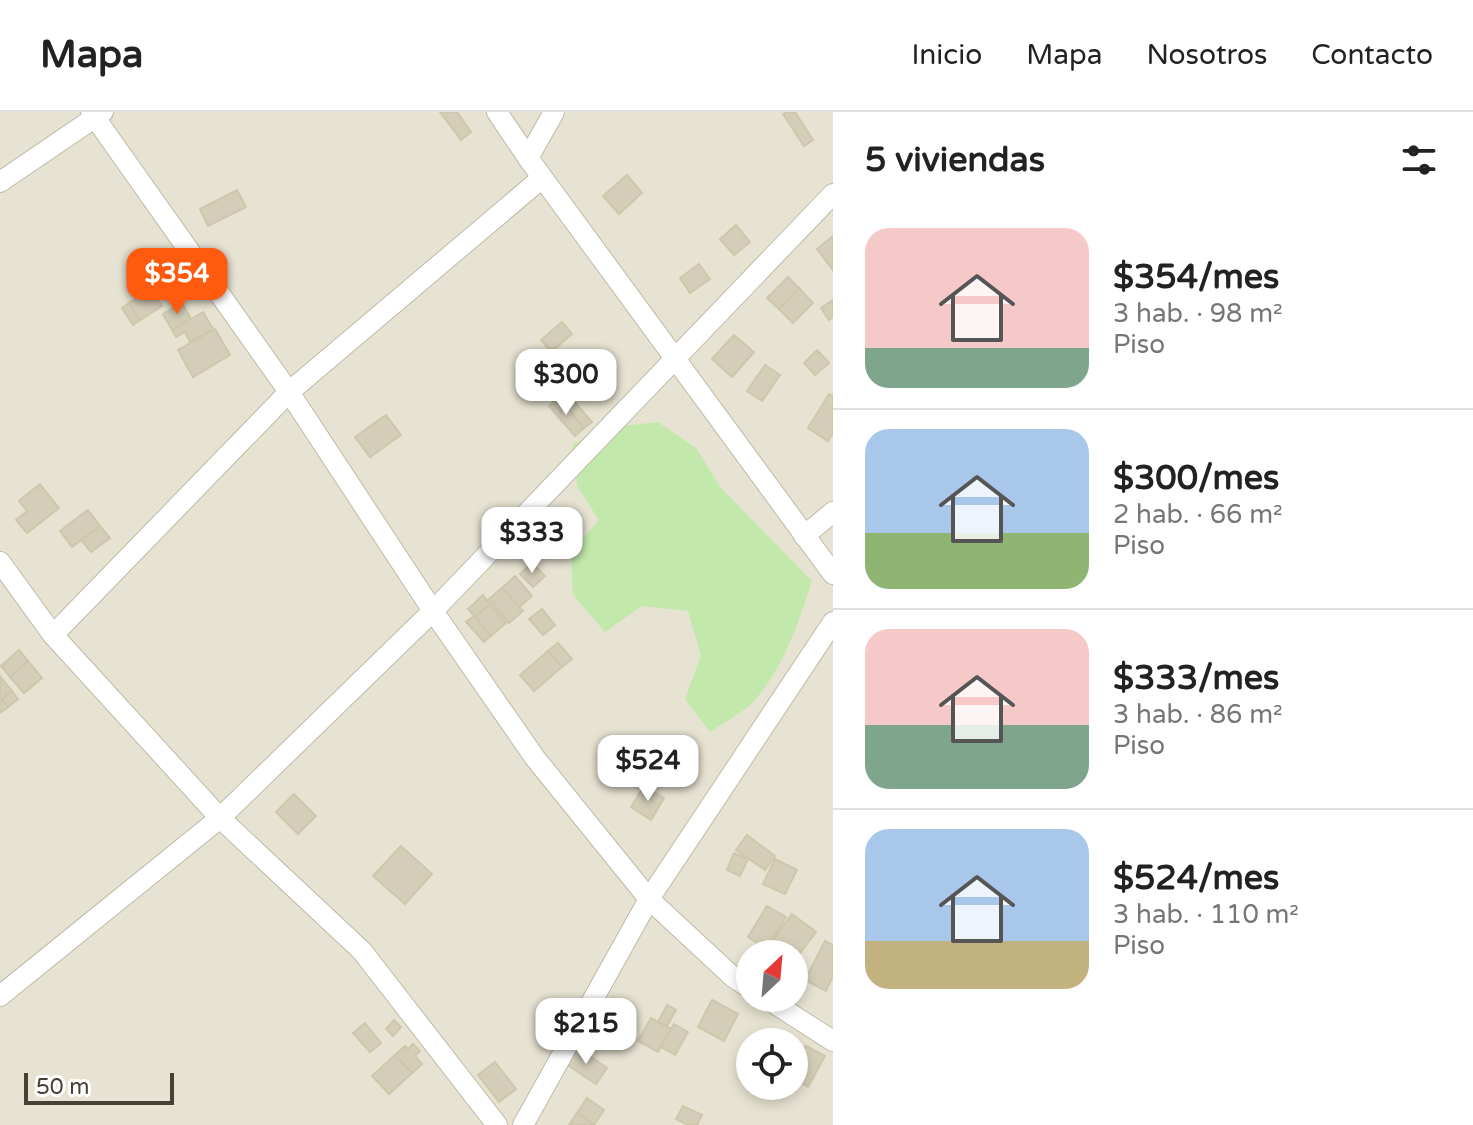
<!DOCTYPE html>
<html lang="es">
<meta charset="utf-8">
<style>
:root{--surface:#fff;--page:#f6f6f6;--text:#222;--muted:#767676;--line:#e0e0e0;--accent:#ff5a0e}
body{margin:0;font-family:"Varela Round",sans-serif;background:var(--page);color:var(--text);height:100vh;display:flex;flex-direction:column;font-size:30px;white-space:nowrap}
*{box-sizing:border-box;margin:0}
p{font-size:26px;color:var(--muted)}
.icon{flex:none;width:44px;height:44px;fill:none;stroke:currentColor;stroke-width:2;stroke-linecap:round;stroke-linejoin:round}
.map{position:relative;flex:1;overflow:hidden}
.side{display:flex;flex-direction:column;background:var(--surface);width:640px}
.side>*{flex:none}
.needle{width:52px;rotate:26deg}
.tools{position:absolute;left:736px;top:828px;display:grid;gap:16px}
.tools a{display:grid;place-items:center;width:72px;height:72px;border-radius:50%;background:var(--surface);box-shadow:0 4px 12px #0003;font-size:40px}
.scale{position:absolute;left:24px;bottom:20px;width:150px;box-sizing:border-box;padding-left:8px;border:4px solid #454134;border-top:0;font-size:22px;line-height:28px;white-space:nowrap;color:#454134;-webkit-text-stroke:6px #fff;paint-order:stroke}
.price{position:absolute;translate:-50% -68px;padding:0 18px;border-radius:16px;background:#fff;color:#222;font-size:26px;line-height:52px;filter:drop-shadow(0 2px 4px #0008)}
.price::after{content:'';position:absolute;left:50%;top:48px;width:24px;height:18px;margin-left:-12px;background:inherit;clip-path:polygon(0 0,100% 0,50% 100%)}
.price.current{background:var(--accent);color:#fff}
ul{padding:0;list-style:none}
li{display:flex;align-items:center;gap:24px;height:200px;padding:0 32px}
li+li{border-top:2px solid var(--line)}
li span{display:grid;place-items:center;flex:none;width:224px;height:160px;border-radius:24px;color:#555}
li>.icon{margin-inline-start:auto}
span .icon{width:96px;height:96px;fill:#fffc;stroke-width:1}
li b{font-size:34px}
h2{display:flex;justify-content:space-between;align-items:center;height:96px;padding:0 32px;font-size:34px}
header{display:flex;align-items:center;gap:48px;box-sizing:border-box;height:112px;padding:0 40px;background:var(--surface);border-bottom:2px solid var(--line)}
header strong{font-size:38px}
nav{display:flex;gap:44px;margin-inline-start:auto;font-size:28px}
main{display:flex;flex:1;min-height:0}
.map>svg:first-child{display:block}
.residential{fill:#e7e3d2;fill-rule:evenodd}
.green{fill:#c3e8ab}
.building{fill:#d4ceb9;stroke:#cfc7ac;stroke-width:2}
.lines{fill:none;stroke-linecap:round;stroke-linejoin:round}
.minor-casing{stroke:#bebaa6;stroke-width:22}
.minor{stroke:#fff;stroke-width:20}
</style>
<header>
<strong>Mapa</strong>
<nav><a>Inicio</a><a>Mapa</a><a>Nosotros</a><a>Contacto</a></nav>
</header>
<main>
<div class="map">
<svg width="833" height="1013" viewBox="0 0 833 1013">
<rect width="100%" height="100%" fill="#f2f0e4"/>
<!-- residential -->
<path class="residential" d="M0,0H833V1013H0ZM750,842H794V886H750ZM750,930H794V974H750Z"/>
<!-- green -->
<path class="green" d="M658,310L696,336L721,376L812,469C798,512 783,559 751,592C739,603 723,611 710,620L685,587L701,544L688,499L642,494L605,520L573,483L571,440L599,408L577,374L573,332L614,315Z"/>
<!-- building -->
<g class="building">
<polygon points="440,0 457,0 471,20 461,28"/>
<polygon points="787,0 795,0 813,28 804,34 783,2"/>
<polygon points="627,63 642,81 619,102 603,84"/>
<polygon points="237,78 246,95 208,114 200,97"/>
<polygon points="736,113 750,130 734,143 720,127"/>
<polygon points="833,124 833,158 817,137"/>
<polygon points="699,152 710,167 690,181 680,166"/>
<polygon points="788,165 799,176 779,197 767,186"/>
<polygon points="799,176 813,191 793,211 779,197"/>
<polygon points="151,177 162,194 140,208 129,191"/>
<polygon points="833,188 833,205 829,208 821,196"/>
<polygon points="129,191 140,208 133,213 122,196"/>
<polygon points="182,191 191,207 172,218 163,202"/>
<polygon points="203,200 213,217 190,230 185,220 176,225 172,218"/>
<polygon points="562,210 572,222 551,240 541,228"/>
<polygon points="215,217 230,243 193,265 178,238"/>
<polygon points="734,223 754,240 732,265 712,247"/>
<polygon points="817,238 829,251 815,263 804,251"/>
<polygon points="575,248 586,261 564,279 553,266"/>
<polygon points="765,253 780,263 762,289 747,279"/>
<polygon points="566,280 592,310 584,316 558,286"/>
<polygon points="829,282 833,284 833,321 828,329 808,316"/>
<polygon points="558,286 584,316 575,324 549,294"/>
<polygon points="386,303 401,323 370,345 355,325"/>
<polygon points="40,372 59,396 27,421 16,408 27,399 19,389"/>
<polygon points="88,398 100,414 72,435 60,419"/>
<polygon points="100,414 110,426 91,440 81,428"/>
<polygon points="532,451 545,464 533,475 520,462"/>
<polygon points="515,464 532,484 519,495 502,476"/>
<polygon points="502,476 523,499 509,511 489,487"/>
<polygon points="483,483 490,492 475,505 468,497"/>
<polygon points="490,492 506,511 491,524 475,505"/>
<polygon points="542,497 555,513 543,523 529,507"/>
<polygon points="474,504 491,524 484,530 466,510"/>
<polygon points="558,531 572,547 562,555 548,539"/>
<polygon points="19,538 28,549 10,565 1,554"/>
<polygon points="548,539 562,555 534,579 520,563"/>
<polygon points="28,549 42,566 24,581 10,565"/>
<polygon points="0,564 12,579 2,587 0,584"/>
<polygon points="12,579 18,587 8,595 2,587"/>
<polygon points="2,587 8,595 0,601 0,588"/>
<polygon points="644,674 664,686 651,708 631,695"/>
<polygon points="294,682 316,704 298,722 276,700"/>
<polygon points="747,723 775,744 765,758 736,738"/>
<polygon points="401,734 432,762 405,792 373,764"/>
<polygon points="734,741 748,747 740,764 727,758"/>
<polygon points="775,747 797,758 785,782 763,772"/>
<polygon points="767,794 786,805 766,837 748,825"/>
<polygon points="792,802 816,820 794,849 794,842 774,842 767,836"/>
<polygon points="825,829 833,833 833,864 826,879 805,868"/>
<polygon points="712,888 738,902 724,929 698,915"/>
<polygon points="667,893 676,898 667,914 658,910"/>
<polygon points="651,906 671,917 658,940 638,929"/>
<polygon points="394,908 401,915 393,924 386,917"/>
<polygon points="365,911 381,931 370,940 353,921"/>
<polygon points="674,912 688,920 675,943 661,935"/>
<polygon points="413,932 420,939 415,944 422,952 412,961 395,943 405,934 408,937"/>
<polygon points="806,934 825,944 808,975 794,967 794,956"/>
<polygon points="577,935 607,956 596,972 566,952"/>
<polygon points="395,943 412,961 389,982 372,964"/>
<polygon points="495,950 516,977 499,990 478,963"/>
<polygon points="587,986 604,998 594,1013 577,1001"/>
<polygon points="683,994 702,1003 697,1013 688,1013 676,1007"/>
<polygon points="577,1001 594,1013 569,1013"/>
</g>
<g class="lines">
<!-- minor casing -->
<g class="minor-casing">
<g id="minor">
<polyline points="91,0 289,280 433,499 535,646 649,787 733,865 750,876"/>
<polyline points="497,0 528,46 833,462"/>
<polyline points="528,46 554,0"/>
<polyline points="0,70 103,0"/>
<polyline points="804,424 833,400"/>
<polyline points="0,450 53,523 220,706 362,839 497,1013"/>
<polyline points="53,523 289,280 542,66"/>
<polyline points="0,884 220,706 433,499 833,82"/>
<polyline points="766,886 833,929"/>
<polyline points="523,1013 649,787 833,510"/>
</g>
</g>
<!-- minor -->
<use href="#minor" class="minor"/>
</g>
</svg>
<div class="tools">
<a><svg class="needle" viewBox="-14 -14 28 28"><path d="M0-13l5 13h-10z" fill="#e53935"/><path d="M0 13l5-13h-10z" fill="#767676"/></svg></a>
<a><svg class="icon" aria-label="locate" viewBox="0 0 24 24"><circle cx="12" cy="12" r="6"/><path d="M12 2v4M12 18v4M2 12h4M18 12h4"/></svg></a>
</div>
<div class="scale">50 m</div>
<b class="price current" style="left:177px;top:204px">$354</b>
<b class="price" style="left:566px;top:305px">$300</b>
<b class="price" style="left:532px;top:463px">$333</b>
<b class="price" style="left:648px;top:691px">$524</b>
<b class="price" style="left:586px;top:954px">$215</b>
</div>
<section class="side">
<h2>5 viviendas<svg class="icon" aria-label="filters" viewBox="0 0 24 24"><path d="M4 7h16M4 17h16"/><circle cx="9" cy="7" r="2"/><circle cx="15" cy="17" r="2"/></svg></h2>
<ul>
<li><span style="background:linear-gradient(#f6c9c9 75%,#7fa58c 0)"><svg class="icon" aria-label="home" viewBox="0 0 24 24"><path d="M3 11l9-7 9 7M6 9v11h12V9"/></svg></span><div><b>$354/mes</b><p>3 hab. · 98 m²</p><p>Piso</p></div></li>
<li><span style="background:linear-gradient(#a9c7e8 65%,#8fb573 0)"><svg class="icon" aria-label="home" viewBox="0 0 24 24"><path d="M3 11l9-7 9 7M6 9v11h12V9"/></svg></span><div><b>$300/mes</b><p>2 hab. · 66 m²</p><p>Piso</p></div></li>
<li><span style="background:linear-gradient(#f6c9c9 60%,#7fa58c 0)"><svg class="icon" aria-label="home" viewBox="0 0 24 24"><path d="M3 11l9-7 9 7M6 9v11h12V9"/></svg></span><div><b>$333/mes</b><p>3 hab. · 86 m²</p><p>Piso</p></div></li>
<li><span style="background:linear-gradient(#a9c7e8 70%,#c2b280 0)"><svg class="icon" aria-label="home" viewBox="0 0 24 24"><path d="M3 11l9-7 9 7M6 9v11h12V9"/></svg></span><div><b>$524/mes</b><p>3 hab. · 110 m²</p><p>Piso</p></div></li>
</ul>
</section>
</main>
